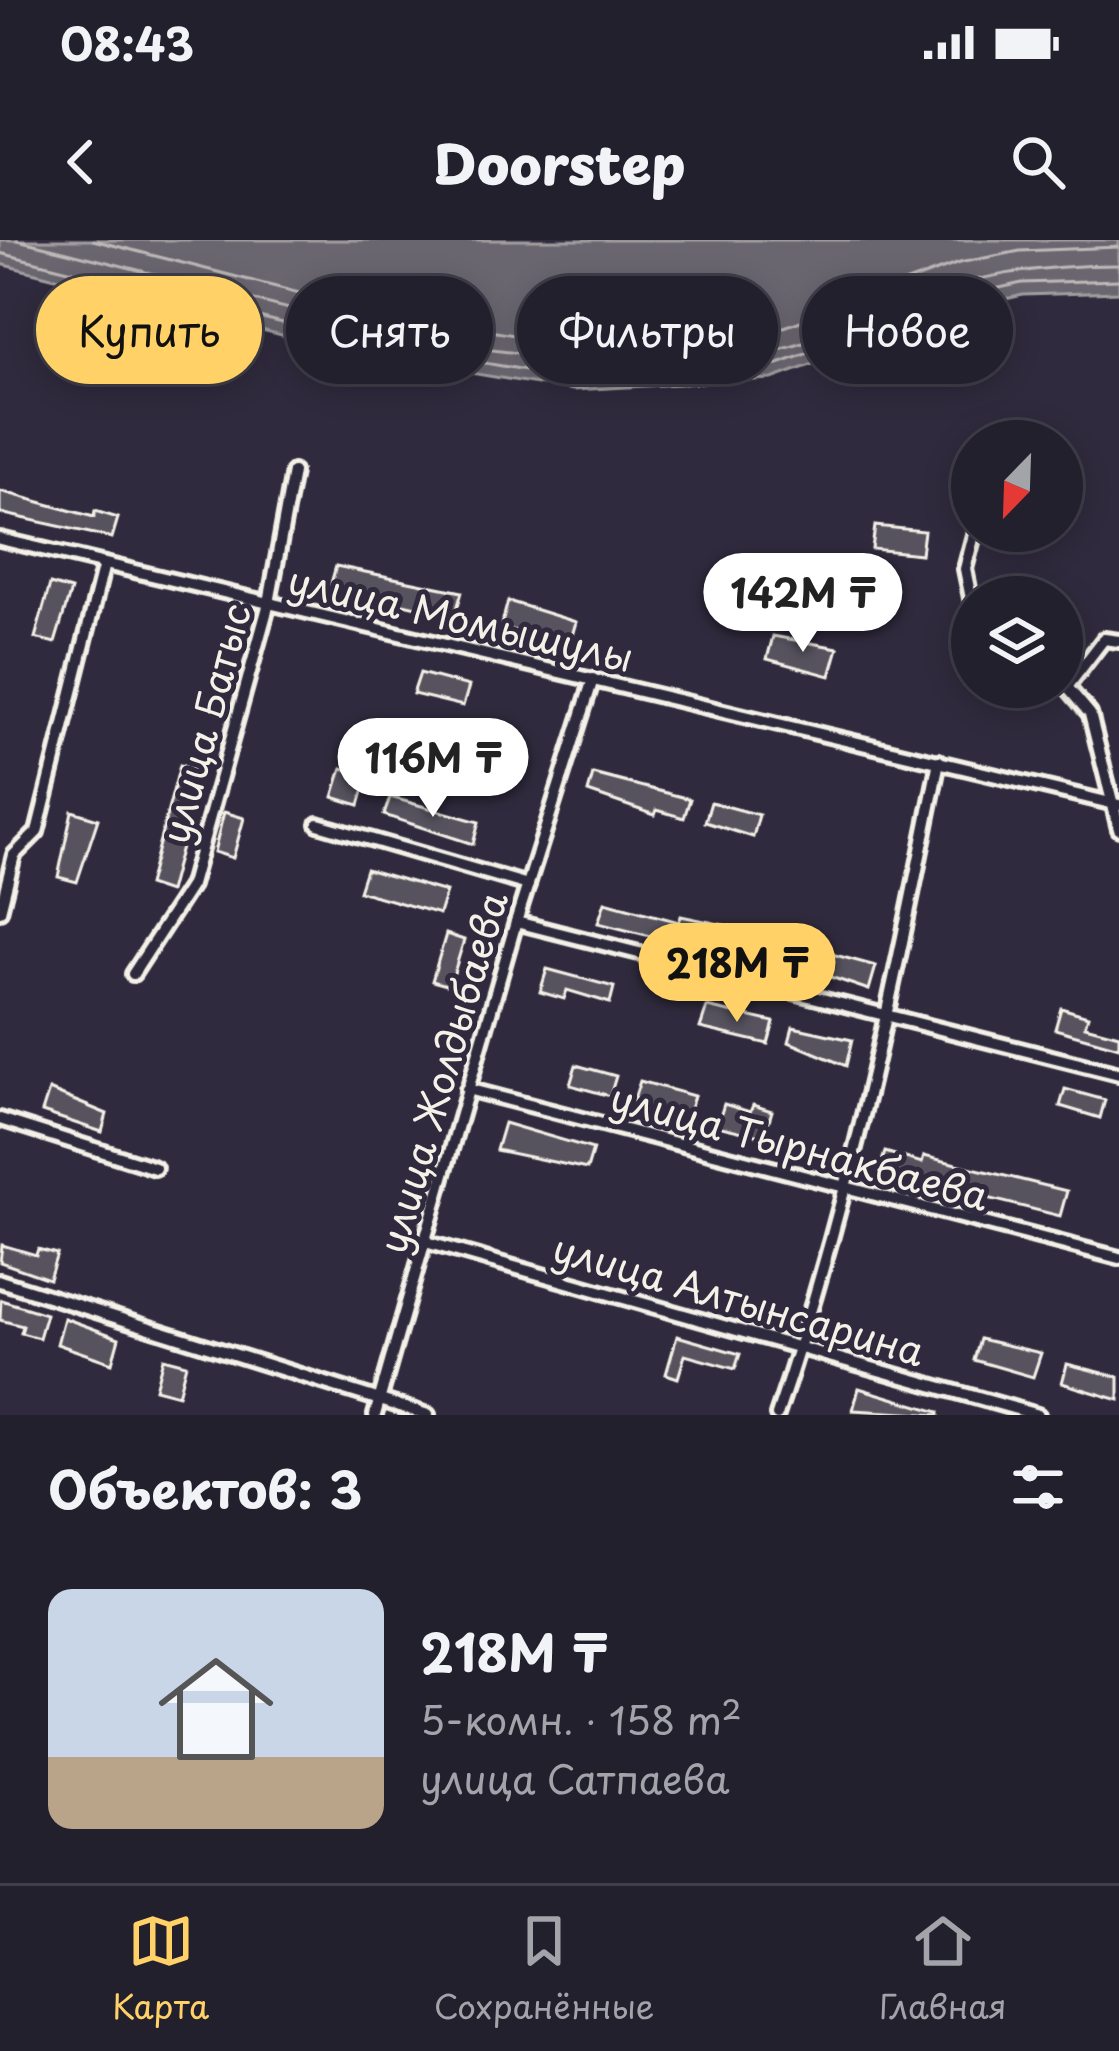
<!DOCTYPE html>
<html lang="ru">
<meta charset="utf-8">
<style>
:root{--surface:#23202e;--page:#2f2d3a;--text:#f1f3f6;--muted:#a3a3aa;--line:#403e4a;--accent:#ffd166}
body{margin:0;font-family:"Playpen Sans",sans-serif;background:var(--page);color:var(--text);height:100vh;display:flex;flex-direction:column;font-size:45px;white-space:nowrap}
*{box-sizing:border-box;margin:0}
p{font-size:39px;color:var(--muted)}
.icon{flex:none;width:66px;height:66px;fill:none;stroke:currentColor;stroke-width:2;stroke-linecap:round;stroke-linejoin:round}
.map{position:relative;height:1175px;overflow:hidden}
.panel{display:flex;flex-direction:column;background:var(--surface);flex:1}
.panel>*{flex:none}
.guide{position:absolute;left:36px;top:36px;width:1047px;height:108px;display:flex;gap:24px}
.needle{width:78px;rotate:203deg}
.fabs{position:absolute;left:951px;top:180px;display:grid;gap:24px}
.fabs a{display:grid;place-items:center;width:132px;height:132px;border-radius:50%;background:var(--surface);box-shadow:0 6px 30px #0003,0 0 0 3px var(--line);font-size:60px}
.price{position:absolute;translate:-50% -102px;padding:0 27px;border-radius:42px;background:#fff;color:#222;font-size:39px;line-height:78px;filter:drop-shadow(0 3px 6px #0008)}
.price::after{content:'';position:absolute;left:50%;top:72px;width:36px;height:27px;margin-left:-18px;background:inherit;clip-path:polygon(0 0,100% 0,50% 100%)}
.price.active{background:var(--accent);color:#111}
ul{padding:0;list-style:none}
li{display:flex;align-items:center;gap:36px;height:300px;padding:0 48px}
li+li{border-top:3px solid var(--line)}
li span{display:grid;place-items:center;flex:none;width:336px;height:240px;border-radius:24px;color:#555}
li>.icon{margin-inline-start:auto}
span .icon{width:144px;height:144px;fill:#fffc;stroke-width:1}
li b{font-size:51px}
h2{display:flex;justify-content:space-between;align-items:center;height:144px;padding:0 48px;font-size:51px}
.chip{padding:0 42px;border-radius:54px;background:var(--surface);box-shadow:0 6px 30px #0003,0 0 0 3px var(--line);font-size:42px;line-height:108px}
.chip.active{background:var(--accent);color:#111}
.status{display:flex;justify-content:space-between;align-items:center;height:84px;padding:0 60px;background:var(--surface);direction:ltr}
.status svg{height:33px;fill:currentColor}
header{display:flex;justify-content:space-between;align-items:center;height:156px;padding:0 48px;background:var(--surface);font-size:54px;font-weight:800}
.dock{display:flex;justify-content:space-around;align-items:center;height:168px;border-top:3px solid var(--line);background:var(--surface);font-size:33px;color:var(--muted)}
.dock a{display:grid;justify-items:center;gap:6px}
.dock .active{color:var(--accent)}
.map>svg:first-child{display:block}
.water{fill:#6a6670;stroke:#a19ea0;stroke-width:3}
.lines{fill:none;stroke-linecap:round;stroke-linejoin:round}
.shore{stroke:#bdb9b8;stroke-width:3}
.building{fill:#56525f;stroke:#f4f1e8;stroke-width:3}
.minor-casing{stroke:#f4f1e8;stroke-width:20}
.minor{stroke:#2f2a3d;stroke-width:10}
.labels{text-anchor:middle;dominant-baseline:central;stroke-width:10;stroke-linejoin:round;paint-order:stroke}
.street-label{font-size:39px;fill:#f4f1e8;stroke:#2f2a3d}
</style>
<div class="status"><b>08:43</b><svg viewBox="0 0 49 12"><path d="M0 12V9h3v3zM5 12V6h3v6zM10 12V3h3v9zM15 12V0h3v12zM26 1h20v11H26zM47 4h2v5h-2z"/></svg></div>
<header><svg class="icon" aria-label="back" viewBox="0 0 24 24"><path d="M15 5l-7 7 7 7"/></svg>Doorstep<svg class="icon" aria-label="search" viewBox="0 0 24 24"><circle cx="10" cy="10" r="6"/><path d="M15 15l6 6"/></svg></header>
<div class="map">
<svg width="1119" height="1175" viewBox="0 0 1119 1175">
<rect width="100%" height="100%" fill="#2f2a3d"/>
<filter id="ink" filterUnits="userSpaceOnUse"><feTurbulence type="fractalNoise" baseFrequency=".00833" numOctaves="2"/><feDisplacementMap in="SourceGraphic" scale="24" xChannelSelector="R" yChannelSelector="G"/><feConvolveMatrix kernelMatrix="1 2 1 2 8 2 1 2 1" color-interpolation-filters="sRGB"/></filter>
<g filter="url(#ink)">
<!-- water -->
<polygon class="water" points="0,0 1119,0 1119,52 1023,55 971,67 772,139 573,150 357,114 0,24"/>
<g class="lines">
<!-- shore -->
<g class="shore">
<path d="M17,0C267,57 506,150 768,112C814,105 854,78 896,63C970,36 1040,25 1119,25"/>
<polyline points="93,0 366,70 574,105 765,94 959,23 1020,11 1119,7"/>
<polyline points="0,13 360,102 573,138 770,127 968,55 1022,43 1119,40"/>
</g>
</g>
<!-- building -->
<g class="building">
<polygon points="0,251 94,277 95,271 118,278 112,298 0,273"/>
<polygon points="875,286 924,291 921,314 872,309"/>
<polygon points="336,326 462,352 455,376 330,347"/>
<polygon points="50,344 71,350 55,403 35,398"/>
<polygon points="508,361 576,382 569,406 501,387"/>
<polygon points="773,396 838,408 830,436 767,419"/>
<polygon points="420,433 469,446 463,466 413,454"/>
<polygon points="180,525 201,531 169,652 148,645"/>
<polygon points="342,528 368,535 359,565 333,557"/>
<polygon points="593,534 690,559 684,578 657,570 655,575 588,552"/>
<polygon points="390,557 479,582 473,604 384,575"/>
<polygon points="711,562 759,575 753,597 705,582"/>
<polygon points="72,571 98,579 77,642 58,637"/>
<polygon points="224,572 244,578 233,618 214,612"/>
<polygon points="366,629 446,652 439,674 359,651"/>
<polygon points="605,662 679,682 681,676 738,688 730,716 598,683"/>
<polygon points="446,694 464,700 450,746 432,741"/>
<polygon points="813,709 876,726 869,750 807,729"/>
<polygon points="547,729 614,747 610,763 567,750 564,759 540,752"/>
<polygon points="707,767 774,782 768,804 700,788"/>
<polygon points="1061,768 1088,776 1085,786 1119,795 1119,807 1055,789"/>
<polygon points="793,787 852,800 846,826 789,802"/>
<polygon points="576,825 616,836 610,856 570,845"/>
<polygon points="640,841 694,856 687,879 633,862"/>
<polygon points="1065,849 1105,860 1100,878 1060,866"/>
<polygon points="49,850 107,874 102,892 42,872"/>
<polygon points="724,864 750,872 753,865 772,871 764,897 717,886"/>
<polygon points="504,883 593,909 587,929 496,910"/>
<polygon points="885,912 922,923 924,916 1067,951 1060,976 879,931"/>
<polygon points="2,1005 36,1015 38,1009 57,1014 49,1039 0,1022"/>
<polygon points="1,1060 46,1074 39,1098 21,1093 23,1086 0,1080"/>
<polygon points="64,1078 119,1098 112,1123 57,1104"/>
<polygon points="677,1096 740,1114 735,1129 685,1115 678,1138 666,1134"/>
<polygon points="980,1099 1041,1113 1033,1137 974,1120"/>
<polygon points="163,1118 186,1124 178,1155 155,1149"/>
<polygon points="1067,1124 1119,1137 1119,1160 1062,1143"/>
<polygon points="859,1148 939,1172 939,1175 853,1170"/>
</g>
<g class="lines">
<!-- minor casing -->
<g class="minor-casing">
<g id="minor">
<polyline points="0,299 1119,565"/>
<polyline points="972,363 965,329 975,291"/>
<polyline points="1062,441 1090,474 1119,589"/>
<polyline points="1067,447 1104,399 1119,401"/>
<polyline points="318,584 528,645"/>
<polyline points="0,671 14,615 37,592 104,324"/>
<polyline points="516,682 1119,834"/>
<polyline points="133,734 191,645 269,363 293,232"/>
<polyline points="467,849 1119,1018"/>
<polyline points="0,879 155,928"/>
<polyline points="422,1001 1038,1175"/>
<polyline points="0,1041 428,1175"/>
<polyline points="375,1175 516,682 593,439"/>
<path d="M777,1175C850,962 895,742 939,521"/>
</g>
</g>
<!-- minor -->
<use href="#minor" class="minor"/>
</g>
</g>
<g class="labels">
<!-- street labels -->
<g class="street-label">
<text transform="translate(461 377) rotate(13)">улица Момышулы</text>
<text transform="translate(204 483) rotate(-75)">улица Батыс</text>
<text transform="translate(441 832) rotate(-74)">улица Жолдыбаева</text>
<text transform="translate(800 905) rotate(15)">улица Тырнакбаева</text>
<text transform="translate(739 1058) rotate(16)">улица Алтынсарина</text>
</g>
</g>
</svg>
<div class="fabs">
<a><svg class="needle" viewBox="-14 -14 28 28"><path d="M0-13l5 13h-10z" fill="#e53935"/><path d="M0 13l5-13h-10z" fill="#a3a3aa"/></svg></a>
<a><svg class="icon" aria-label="layers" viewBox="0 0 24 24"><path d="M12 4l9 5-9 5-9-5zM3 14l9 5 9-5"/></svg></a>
</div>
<b class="price" style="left:803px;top:415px">142M ₸</b>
<b class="price" style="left:433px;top:580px">116M ₸</b>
<b class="price active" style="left:737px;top:785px">218M ₸</b>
<div class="guide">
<a class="chip active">Купить</a>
<a class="chip">Снять</a>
<a class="chip">Фильтры</a>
<a class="chip">Новое</a>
</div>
</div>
<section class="panel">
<h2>Объектов: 3<svg class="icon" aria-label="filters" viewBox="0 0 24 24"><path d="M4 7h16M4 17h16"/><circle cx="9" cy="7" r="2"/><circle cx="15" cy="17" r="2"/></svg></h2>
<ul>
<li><span style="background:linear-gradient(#c9d6e8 70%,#b9a48a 0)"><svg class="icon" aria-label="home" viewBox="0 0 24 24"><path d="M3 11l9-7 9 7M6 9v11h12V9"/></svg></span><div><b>218M ₸</b><p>5-комн. · 158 m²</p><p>улица Сатпаева</p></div></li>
</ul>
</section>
<nav class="dock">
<a class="active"><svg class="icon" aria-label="map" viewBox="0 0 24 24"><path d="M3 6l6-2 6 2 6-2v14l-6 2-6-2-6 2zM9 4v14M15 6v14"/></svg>Карта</a>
<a><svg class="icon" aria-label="saved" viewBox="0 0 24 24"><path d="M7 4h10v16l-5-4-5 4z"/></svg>Сохранённые</a>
<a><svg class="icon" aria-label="home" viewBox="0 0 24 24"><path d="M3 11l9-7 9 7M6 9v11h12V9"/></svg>Главная</a>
</nav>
